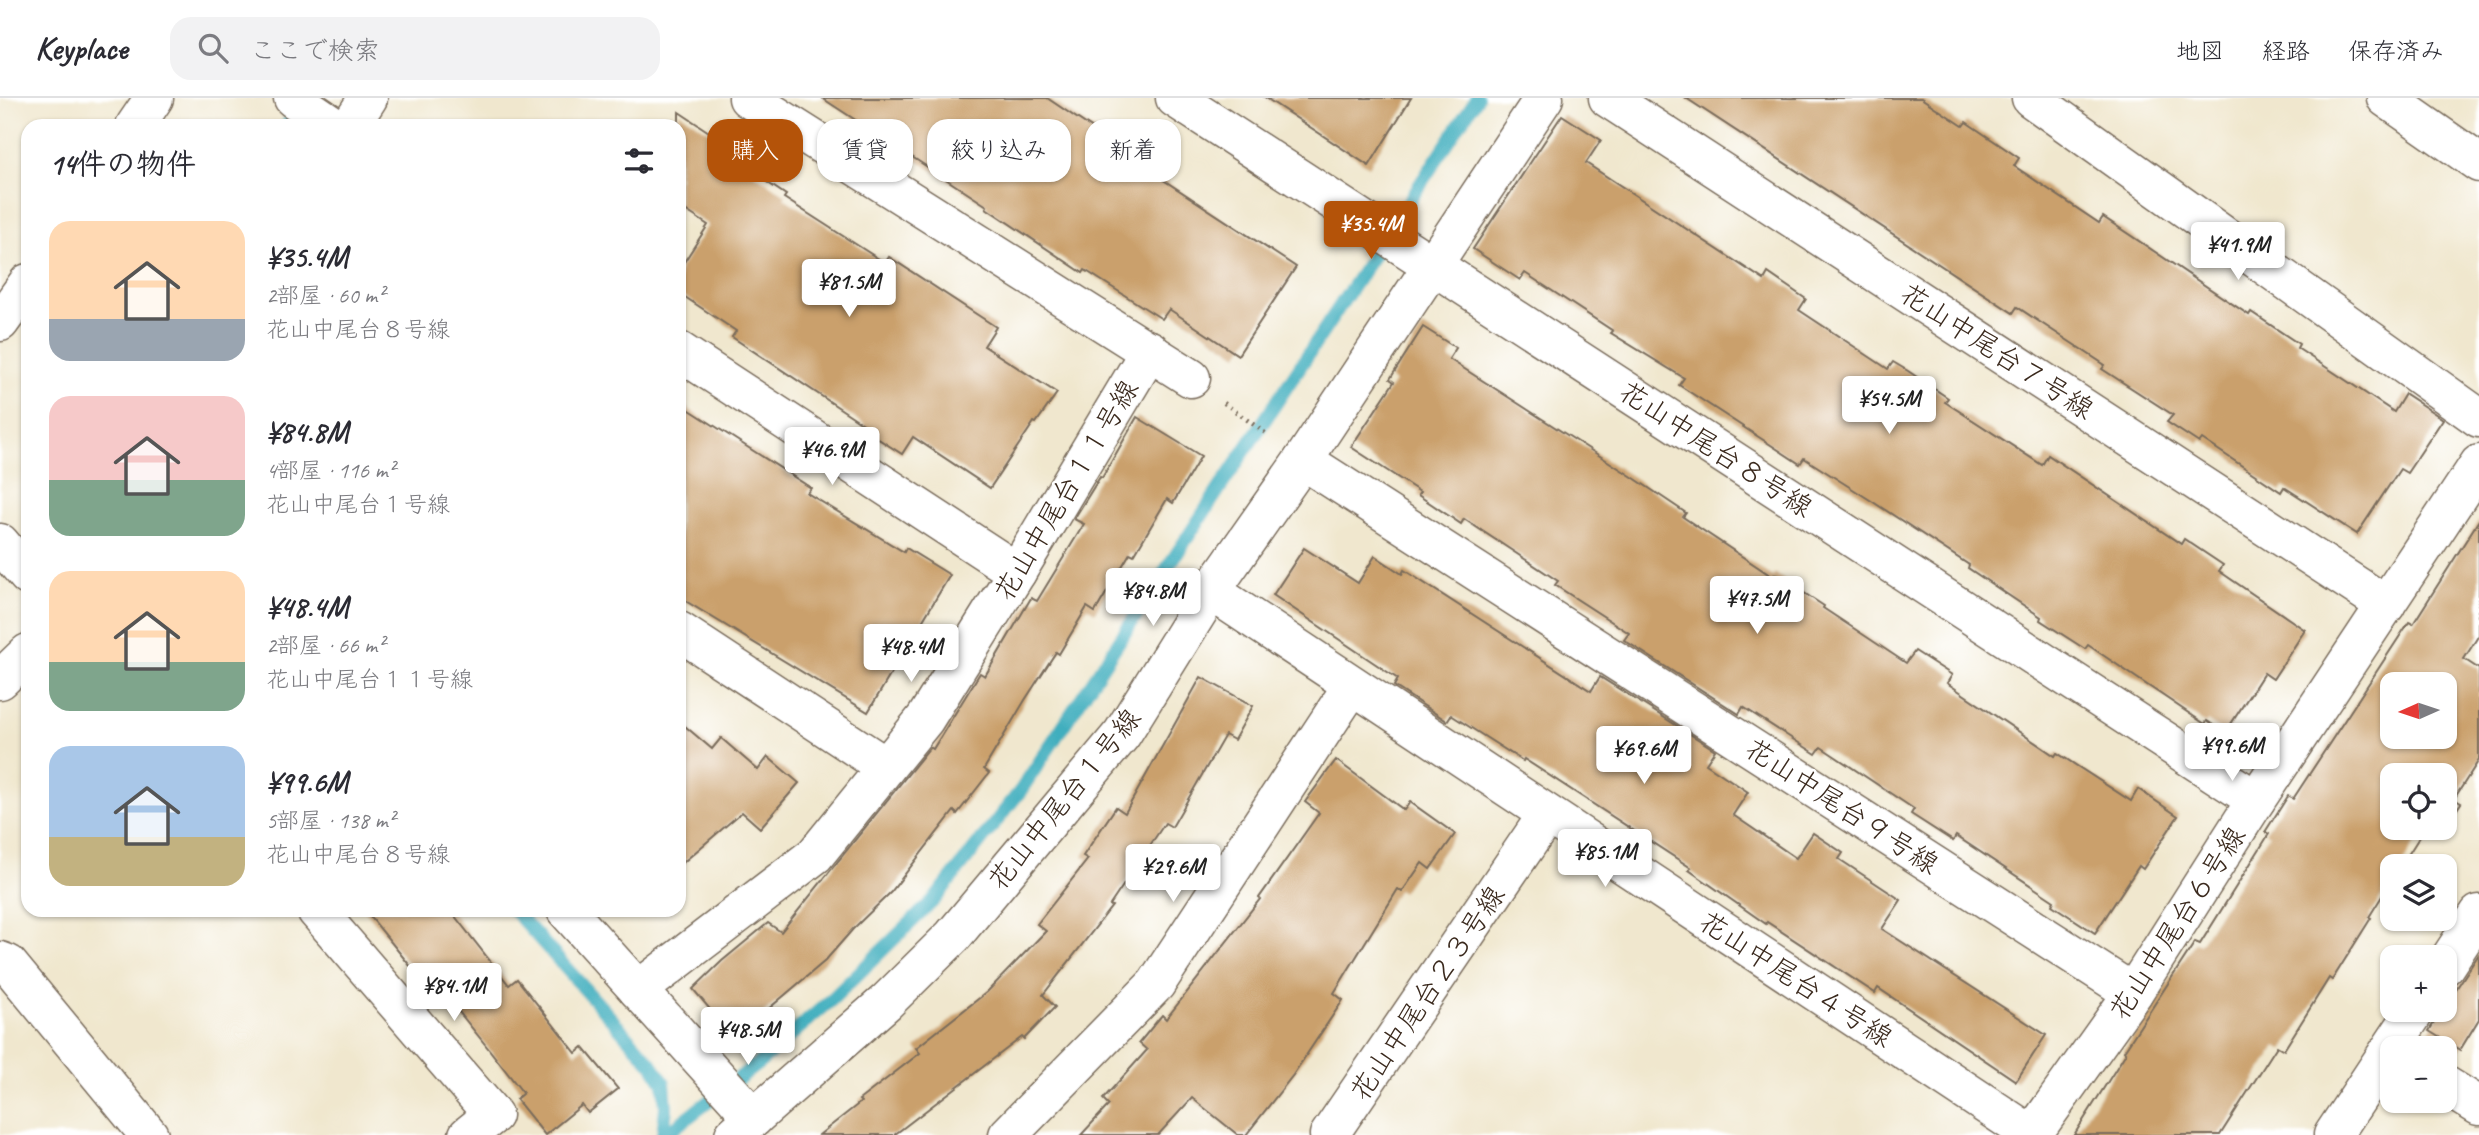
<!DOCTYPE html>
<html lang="ja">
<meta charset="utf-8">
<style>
:root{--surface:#fff;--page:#f2f2f3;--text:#2b2b33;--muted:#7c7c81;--line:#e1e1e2;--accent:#b45309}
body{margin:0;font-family:Caveat,"Klee One",sans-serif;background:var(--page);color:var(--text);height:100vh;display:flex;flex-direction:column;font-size:26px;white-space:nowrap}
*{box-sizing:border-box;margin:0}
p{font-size:23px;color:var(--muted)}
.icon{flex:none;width:38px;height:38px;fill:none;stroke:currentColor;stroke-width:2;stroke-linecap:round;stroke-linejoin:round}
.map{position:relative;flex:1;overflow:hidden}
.side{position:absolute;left:21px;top:21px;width:665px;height:798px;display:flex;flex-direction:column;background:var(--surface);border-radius:21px;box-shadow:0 2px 5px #0004}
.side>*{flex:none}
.banner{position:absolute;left:707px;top:21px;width:665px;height:63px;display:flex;gap:14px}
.needle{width:46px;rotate:267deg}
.buttons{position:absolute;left:2380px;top:574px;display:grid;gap:14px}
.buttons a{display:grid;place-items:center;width:77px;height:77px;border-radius:14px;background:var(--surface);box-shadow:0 2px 5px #0004;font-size:35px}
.price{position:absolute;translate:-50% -60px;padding:0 16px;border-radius:7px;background:#fff;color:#222;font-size:23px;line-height:46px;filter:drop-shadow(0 2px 4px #0008)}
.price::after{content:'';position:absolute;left:50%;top:42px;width:21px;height:16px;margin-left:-10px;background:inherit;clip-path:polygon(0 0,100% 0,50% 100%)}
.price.on{background:var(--accent);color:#fff}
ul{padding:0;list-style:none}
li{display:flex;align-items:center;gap:21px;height:175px;padding:0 28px}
li span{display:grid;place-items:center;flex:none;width:196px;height:140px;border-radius:21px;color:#555}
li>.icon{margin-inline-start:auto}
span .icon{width:84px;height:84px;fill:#fffc;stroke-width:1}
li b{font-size:30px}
h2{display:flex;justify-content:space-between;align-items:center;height:84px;padding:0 28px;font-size:30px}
.pill{padding:0 24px;border-radius:21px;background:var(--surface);box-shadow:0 2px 5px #0004;font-size:24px;line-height:63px}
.pill.on{background:var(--accent);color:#fff}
header{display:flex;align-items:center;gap:42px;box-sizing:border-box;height:98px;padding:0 35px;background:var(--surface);border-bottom:2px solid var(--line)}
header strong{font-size:33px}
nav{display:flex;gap:38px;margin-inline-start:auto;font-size:24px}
.search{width:490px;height:63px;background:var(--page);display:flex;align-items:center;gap:18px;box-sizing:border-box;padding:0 24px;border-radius:21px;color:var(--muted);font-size:26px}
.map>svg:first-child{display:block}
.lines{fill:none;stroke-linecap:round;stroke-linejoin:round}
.stream{stroke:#40aebe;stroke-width:14}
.building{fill:#caa06c;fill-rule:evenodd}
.minor-casing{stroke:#7a6c5c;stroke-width:41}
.highway-casing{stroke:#7a6c5c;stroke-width:41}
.path{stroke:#7a6c5c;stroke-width:4.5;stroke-dasharray:2 5;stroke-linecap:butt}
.minor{stroke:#fff;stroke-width:38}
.highway{stroke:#fff;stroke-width:38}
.labels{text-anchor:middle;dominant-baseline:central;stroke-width:5;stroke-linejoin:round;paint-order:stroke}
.street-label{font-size:28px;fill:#3b2a1e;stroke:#fff}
</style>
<header>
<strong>Keyplace</strong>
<div class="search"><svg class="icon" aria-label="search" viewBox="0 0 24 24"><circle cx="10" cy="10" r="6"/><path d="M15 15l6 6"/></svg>ここで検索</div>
<nav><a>地図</a><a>経路</a><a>保存済み</a></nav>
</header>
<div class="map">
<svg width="2479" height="1037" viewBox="0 0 2479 1037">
<rect width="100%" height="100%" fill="#fff"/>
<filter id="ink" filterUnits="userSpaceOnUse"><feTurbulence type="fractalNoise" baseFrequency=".0143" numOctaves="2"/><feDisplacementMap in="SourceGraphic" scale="14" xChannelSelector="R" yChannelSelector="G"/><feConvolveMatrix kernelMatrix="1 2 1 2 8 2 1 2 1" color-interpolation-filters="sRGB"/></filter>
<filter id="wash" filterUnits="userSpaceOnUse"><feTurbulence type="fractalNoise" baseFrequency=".00686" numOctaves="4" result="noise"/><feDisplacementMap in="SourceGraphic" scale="28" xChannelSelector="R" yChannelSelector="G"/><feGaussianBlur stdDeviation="1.57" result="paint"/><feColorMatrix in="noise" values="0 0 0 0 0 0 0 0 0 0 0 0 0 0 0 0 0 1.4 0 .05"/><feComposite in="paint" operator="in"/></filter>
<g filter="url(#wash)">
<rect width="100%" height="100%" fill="#f0e7ce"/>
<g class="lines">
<!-- stream -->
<g class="stream">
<polyline points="287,28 301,7"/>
<polyline points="514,812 651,965 664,985 666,1009 663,1037"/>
<polyline points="665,1037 760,964 829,904 935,801 1021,692 1477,0"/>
</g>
</g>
<g id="blocks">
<!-- building -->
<g class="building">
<polygon points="822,0 1047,0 1158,75 1156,77 1296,169 1238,257 1169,211 1162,221 1085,172 1083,175 986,110 987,108"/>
<polygon points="1266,0 1411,0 1369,68"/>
<polygon points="1686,0 1921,0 1963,28 1966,24 2019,60 2014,68 2099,125 2103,119 2249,217 2251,214 2299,246 2297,250 2394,314 2405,296 2443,321 2407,375 2400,371 2357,436 2284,389 2281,394 2202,341 2199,345 2167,324 2173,317 2102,271 2105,267 2017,209 2013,215"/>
<polygon points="679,14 724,44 719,52 786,97 784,100 885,165 889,159 996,229 984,248 1057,295 1036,325 1034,324 990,390 913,339 902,356 863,331 865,327 732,239 736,233 679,195 679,172 708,127 679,108"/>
<polygon points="1562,17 1601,42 1586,65 1764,182 1768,175 1806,201 1799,212 1888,271 1893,264 1908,273 1948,300 1945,304 2042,367 2048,357 2181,446 2184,441 2223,467 2219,473 2305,532 2273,581 2264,575 2225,635 2207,623 2205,626 2088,547 2085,551 2040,522 2041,519 1968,470 1969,467 1870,402 1804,360 1800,366 1679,287 1684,280 1611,235 1613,233 1525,175 1520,182 1473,151"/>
<polygon points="1423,229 1456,250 1449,261 1631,378 1686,415 1683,419 1773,479 1775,476 1824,508 1823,510 1906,565 1915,553 1952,577 1947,585 2055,658 2057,655 2131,703 2138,691 2178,718 2143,771 2139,768 2095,835 2052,807 2054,803 1956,738 1953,743 1911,716 1914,711 1821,649 1816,656 1743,609 1739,616 1624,542 1629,535 1555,487 1558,483 1464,421 1461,426 1418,397 1420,394 1351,349 1394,284 1390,281"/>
<polygon points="679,305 811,390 807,395 904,454 906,450 950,477 868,614 679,499"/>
<polygon points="1137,319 1201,358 1173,405 1167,401 1134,457 1130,455 1095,514 1087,509 1059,556 1056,554 1025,602 984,671 989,675 957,716 954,713 891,794 853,831 825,863 734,940 693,891 722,863 768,825 781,834 930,649 933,651 980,575 985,578 1031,500 1037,503 1084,426 1074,421 1100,379 1102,380"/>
<path d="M2479,422V537L2464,561L2479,571V662L2454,701L2461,705L2440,737L2429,730H2445V677H2392V730H2425L2401,768H2392V782L2369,819L2371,820L2332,882L2329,880L2284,952L2277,948L2220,1037H2074L2126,955L2124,953L2195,844L2200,846L2269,736L2265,734L2288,698L2293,701L2409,524L2413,526ZM2392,586H2445V639H2392Z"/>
<polygon points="1304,450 1358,485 1375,458 1402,476 1404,472 1591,593 1600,579 1715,652 1706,666 1748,694 1733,717 1796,760 1813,735 1843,755 1839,761 1901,802 1882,831 2046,937 2016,983 1878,890 1875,895 1767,824 1766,826 1689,772 1691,770 1524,661 1523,663 1451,617 1447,623 1394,588 1398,581 1273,497"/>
<polygon points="1201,579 1253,608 1234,642 1225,637 1172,729 1165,725 1110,807 1112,808 1043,897 1055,909 1024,941 1022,939 894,1037 819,1037 861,1004 859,1002 920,955 916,950 987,894 1046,833 1037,826 1088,761 1083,758 1116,709 1125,715"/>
<polygon points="679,623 712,651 721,640 758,672 768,659 799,685 760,730 742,714 679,768"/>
<polygon points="1336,662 1404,712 1410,704 1455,736 1430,771 1422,765 1402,794 1398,791 1334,895 1343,902 1293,977 1246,1037 1238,1037 1192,1000 1158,1037 1081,1037 1109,1007 1103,1001 1147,952 1139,945 1162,917 1166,921 1260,801 1259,800 1319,715 1305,704"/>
<polygon points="365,812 450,812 509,887 517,881 576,955 583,949 618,991 588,1015 582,1007 545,1037 516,1001 523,995 488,950 439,889 432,895"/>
<polygon points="2479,856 2479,921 2460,952 2429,933 2442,912 2445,912 2445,908"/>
</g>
</g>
</g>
<g filter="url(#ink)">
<use href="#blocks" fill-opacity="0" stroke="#7a6c5c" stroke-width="2"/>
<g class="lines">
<!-- minor casing -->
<g class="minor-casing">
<g id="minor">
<polyline points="293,0 334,28"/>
<polyline points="748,0 1191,280"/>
<polyline points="1175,0 2256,702"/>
<polyline points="1608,0 2386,507"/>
<polyline points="2031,0 2479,320"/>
<polyline points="135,28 154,0"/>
<polyline points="350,28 368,0"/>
<polyline points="0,224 28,185"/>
<polyline points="679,253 1017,474"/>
<polyline points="1303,362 2133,895"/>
<polyline points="0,445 28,478"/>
<polyline points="1211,493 2032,1037"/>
<polyline points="679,533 886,669"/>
<polyline points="0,582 28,555"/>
<polyline points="316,812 493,1017 468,1037"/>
<polyline points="566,812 754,1020"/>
<polyline points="0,863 8,866 149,1037"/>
<polyline points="2445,868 2479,816"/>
<polyline points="638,892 815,757 925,621 1017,474 1150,252"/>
<polyline points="2445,987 2479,1008"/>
<polyline points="734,1037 886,904 953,838 1122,636 1211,493 1303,362 1544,0"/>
<polyline points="1008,1037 1156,886 1352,588"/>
<polyline points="1329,1037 1547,717"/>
<polyline points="2032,1037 2133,895 2256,702 2479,366"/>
<polyline points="2333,1037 2416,912"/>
</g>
</g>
<!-- highway casing -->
<g class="highway-casing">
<polyline id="highway" points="2386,0 2479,65"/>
</g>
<!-- path -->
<polyline class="path" points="1224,305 1268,337"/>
<!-- minor -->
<use href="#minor" class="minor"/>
<!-- highway -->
<use href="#highway" class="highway"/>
</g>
</g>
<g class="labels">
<!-- street labels -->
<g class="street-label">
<text transform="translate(1997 253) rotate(33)">花山中尾台７号線</text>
<text transform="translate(1716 351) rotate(33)">花山中尾台８号線</text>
<text transform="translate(1066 392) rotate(-59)">花山中尾台１１号線</text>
<text transform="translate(1064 701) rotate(-51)">花山中尾台１号線</text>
<text transform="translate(1842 708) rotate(33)">花山中尾台９号線</text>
<text transform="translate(2177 825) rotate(-57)">花山中尾台６号線</text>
<text transform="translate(1796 881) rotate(33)">花山中尾台４号線</text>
<text transform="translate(1427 895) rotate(-56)">花山中尾台２３号線</text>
</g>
</g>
</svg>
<div class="buttons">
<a><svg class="needle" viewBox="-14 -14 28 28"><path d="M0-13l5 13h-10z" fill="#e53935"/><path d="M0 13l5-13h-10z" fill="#7c7c81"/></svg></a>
<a><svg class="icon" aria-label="locate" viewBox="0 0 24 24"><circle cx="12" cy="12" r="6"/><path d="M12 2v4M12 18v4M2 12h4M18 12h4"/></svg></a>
<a><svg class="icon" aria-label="layers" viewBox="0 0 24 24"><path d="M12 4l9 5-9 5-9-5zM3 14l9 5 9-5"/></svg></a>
<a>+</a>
<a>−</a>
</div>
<b class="price on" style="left:1371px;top:163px">¥35.4M</b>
<b class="price" style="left:2238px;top:184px">¥41.9M</b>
<b class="price" style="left:849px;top:221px">¥81.5M</b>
<b class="price" style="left:1889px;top:338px">¥54.5M</b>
<b class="price" style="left:832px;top:389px">¥46.9M</b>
<b class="price" style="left:1153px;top:530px">¥84.8M</b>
<b class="price" style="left:1757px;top:538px">¥47.5M</b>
<b class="price" style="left:911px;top:586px">¥48.4M</b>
<b class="price" style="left:2232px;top:685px">¥99.6M</b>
<b class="price" style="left:1644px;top:688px">¥69.6M</b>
<b class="price" style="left:1605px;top:791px">¥85.1M</b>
<b class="price" style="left:1173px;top:806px">¥29.6M</b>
<b class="price" style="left:454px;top:925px">¥84.1M</b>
<b class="price" style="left:748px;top:969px">¥48.5M</b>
<div class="banner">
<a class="pill on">購入</a>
<a class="pill">賃貸</a>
<a class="pill">絞り込み</a>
<a class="pill">新着</a>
</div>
<section class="side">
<h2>14件の物件<svg class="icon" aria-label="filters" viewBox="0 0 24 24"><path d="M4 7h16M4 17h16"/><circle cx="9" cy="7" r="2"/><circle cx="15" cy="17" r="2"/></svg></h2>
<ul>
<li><span style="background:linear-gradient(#ffd9b3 70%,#9aa5b1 0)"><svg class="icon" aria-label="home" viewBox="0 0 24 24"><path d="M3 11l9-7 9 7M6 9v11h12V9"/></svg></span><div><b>¥35.4M</b><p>2部屋 · 60 m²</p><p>花山中尾台８号線</p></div></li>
<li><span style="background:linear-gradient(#f6c9c9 60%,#7fa58c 0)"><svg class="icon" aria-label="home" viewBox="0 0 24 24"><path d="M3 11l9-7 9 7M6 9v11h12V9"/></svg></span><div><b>¥84.8M</b><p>4部屋 · 116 m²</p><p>花山中尾台１号線</p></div></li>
<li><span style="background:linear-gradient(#ffd9b3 65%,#7fa58c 0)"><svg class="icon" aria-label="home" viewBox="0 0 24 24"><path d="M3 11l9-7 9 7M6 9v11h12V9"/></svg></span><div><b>¥48.4M</b><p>2部屋 · 66 m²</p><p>花山中尾台１１号線</p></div></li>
<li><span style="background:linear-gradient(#a9c7e8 65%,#c2b280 0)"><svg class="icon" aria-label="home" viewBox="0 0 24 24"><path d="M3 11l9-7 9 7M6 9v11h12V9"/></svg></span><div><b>¥99.6M</b><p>5部屋 · 138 m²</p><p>花山中尾台８号線</p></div></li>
</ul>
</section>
</div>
